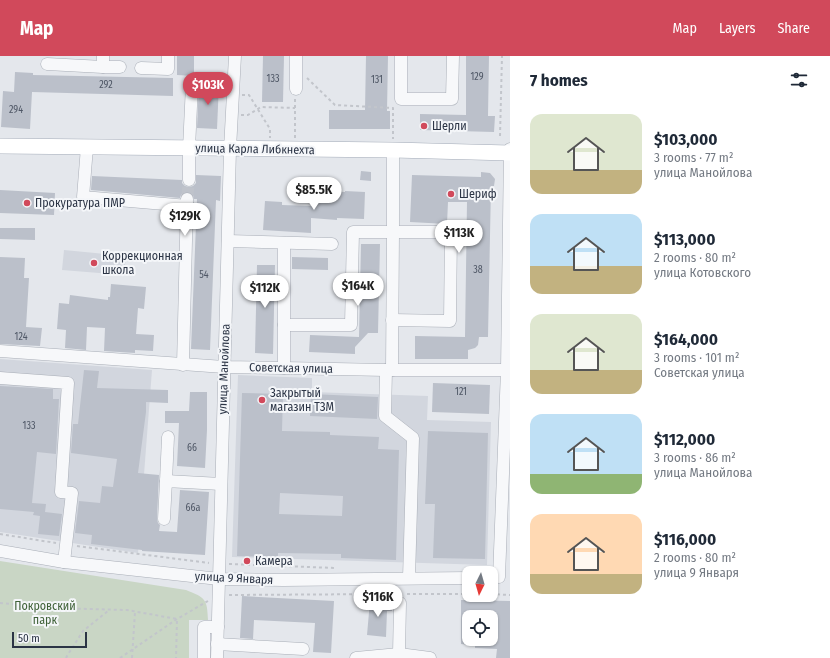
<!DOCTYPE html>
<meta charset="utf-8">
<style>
:root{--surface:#fff;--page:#f6f6f7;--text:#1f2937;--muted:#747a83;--accent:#d1495b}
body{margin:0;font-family:"Fira Sans Condensed",sans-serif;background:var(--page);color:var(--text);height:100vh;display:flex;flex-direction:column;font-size:15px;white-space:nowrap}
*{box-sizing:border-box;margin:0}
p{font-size:13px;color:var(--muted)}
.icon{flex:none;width:22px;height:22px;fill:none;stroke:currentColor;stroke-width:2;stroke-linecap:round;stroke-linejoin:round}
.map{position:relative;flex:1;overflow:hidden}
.panel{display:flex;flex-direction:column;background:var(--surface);width:320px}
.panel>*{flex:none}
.needle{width:26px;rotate:185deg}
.tools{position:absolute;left:462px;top:510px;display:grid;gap:8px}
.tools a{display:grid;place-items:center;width:36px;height:36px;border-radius:8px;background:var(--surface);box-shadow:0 1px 3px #0004;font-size:20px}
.scale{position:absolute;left:12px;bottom:10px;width:75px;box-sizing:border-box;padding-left:4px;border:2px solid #2b3445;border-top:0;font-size:11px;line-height:14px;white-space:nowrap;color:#2b3445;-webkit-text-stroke:3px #f4f6f9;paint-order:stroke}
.price{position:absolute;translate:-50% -34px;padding:0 9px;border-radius:14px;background:#fff;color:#222;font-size:13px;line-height:26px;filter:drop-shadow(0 1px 2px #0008)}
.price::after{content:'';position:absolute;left:50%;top:24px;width:12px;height:9px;margin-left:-6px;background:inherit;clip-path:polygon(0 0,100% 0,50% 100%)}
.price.selected{background:var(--accent);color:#fff}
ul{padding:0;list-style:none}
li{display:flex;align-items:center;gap:12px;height:100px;padding:0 20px}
li span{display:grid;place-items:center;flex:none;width:112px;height:80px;border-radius:12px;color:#555}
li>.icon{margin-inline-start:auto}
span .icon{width:48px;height:48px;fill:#fffc;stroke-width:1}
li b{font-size:17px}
h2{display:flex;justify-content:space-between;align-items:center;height:48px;padding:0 20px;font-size:17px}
header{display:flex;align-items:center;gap:24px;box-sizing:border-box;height:56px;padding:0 20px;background:var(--accent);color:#fff}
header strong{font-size:19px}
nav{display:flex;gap:22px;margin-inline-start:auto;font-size:14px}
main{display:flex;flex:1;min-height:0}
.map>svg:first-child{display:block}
.built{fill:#d2d6de}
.green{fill:#c9d6c5}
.building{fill:#bbc0ca;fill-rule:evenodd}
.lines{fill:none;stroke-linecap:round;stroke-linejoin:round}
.minor-tunnel{stroke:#bfc3cb;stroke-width:12;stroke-dasharray:12 6;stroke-linecap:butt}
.minor-casing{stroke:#a9aeb7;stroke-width:13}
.major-casing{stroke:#a3abb8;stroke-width:16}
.path{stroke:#c2c5cb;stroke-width:2;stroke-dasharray:3 3;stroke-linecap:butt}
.minor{stroke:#f7f8fa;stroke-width:12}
.major{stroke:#fff;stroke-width:15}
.poi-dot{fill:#d1495b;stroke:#f4f6f9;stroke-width:1.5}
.labels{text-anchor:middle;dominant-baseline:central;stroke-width:4;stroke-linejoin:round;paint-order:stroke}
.number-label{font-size:10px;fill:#4f5766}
.poi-label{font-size:12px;fill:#2b3445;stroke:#f4f6f9;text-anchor:start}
.street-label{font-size:12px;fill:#2b3445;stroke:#f4f6f9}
.park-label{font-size:12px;fill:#3f6138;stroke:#f4f6f9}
</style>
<header>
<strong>Map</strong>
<nav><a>Map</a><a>Layers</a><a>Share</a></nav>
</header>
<main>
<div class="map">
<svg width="510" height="602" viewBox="0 0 510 602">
<rect width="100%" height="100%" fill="#e4e7ec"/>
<!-- built -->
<g class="built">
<polygon points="64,194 126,200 124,219 62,214"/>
<polygon points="0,303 152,314 138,497 0,476"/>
<polygon points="238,319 312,322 312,336 428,340 427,364 491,366 487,509 232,501"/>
</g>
<!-- green -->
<path class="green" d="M0,505L186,534C206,542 207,543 208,564H189V602H0Z"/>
<!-- building -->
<g class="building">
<polygon points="177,0 194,0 194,20 177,19"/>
<polygon points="263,0 284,0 283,46 262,46"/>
<polygon points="366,0 388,0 387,55 390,55 390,73 329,73 329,54 365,54"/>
<polygon points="466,0 489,0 488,60 495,60 494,76 420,74 420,58 466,59"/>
<polygon points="15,16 33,17 33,19 173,22 173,40 32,36 30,73 1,71 3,35 14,36"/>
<polygon points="199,27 219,27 217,73 197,72"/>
<polygon points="361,115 371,116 371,125 360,124"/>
<polygon points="481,116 490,117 495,123 494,130 491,130 488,281 479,281 478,289 475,292 468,294 468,303 415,303 415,280 465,281 467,146 448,146 447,168 410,166 412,119 481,121"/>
<polygon points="196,119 221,120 220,145 216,144 210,294 191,293 197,143 194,143 193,139 191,137 188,136 183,137 181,139 180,142 91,134 92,120 182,124 182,127 185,130 189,131 193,130 196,127"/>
<polygon points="0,134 55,137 54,159 0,157"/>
<polygon points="317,135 345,136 345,135 365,136 364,163 337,162 337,164 311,162 311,177 263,174 265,145 282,146 282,149 311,150 312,142 317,142"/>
<polygon points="0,172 35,172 35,184 0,183"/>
<polygon points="361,188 380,188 378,277 368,277 355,291 355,298 309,296 310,279 359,281"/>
<polygon points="0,201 25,202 24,222 29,222 26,271 42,272 40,290 0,288"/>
<polygon points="292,201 328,202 328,214 292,213"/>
<polygon points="257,209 275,209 273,298 255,297"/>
<polygon points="111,228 146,231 144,253 138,252 136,278 154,279 153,295 135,294 135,297 104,295 105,272 87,271 86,294 65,292 66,274 57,273 59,247 69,248 70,239 108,244 108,241 110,241"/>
<polygon points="84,314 99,315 97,332 168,334 168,347 146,346 146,356 138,417 159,419 157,463 158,467 160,469 159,475 177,476 180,434 209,436 205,499 142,495 142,494 91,488 92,479 75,477 79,445 100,447 102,430 113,431 117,403 71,397 73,368 78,368"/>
<polygon points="433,327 490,329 489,358 432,356"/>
<polygon points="0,330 53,333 53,343 59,343 56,398 37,396 32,447 46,448 45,456 62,458 59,480 38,478 40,460 33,459 34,456 0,453"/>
<polygon points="190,336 207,336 207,374 205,412 177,410 179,367 165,367 165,355 189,355"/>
<path d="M242,337L283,338L282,375L330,376V379L379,381L378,393L399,394L396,504L341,502V498L278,497V501L237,500ZM280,437L343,440L342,460L279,458Z"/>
<polygon points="311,338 378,341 377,363 310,360"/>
<polygon points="428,375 488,377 485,503 433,502 435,448 425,448"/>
<polygon points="242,540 334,545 331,597 313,596 315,567 254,564 253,583 240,582"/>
<polygon points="461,544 510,545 510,602 496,602 497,593 475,592 475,583 491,583 491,561 469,561 469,589 461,588"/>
<polygon points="370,545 392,547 392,555 387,555 386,581 367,579"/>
</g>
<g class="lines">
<!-- minor-tunnel -->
<polyline class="minor-tunnel" points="187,143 189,124"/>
<!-- minor casing -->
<g class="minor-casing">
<g id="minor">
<polyline points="401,0 401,43 452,43 453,0"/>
<polyline points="47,8 103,11 103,0"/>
<polyline points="103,11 120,11"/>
<polyline points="141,12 168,13 168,0"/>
<polyline points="296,33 296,0"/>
<polyline points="87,91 83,141 188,150"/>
<polyline points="189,124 189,92 192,29"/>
<polyline points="228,185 332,188"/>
<polyline points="284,269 351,269 353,176 451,176 450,265 392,264"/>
<polyline points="0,295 224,311 284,312 386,314 510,314"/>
<polyline points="183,309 187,143"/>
<polyline points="284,312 284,187"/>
<polyline points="386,314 385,360 413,382 409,522"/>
<polyline points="392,314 393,176 393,94"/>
<polyline points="0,322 68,327 61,436 72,437 64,506"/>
<polyline points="166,425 168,381"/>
<polyline points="164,463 166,425 221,428"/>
<polyline points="0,495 64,506 219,523 283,524 469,522"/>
<polyline points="499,521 507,314 510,93"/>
<polyline points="217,588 303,593"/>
<polyline points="399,598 400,547"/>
<polyline points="204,602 204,571 218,571"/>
<polyline points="217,602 230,93 235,0"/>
<polyline points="356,602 399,598 430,602"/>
</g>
</g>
<!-- major casing -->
<g class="major-casing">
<polyline id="major" points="0,90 393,94 510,97"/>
</g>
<!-- path -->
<g class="path">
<polyline points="307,22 335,49 393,52 393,83"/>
<polyline points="242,39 249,39 270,73 270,82"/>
<polyline points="241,59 248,59 261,51 295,52"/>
<polyline points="500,80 502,0"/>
<polyline points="295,82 295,42"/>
<polyline points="0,478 56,487"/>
<polyline points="77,490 209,507"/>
<polyline points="229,508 335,512"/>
<polyline points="477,515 489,515"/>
<polyline points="407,538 469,538"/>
<polyline points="491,538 510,539"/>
<polyline points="229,539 394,538"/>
<polyline points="0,547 54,552 127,554 177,563 176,602"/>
<polyline points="66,602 67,600 83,575 108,555"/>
<polyline points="120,602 177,563 208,545"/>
<polyline points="132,602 135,556"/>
</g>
<!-- minor -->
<use href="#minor" class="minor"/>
<!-- major -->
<use href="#major" class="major"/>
</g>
<!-- markers -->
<g class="poi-dot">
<circle cx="424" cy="70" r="4"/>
<circle cx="451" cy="138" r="4"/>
<circle cx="27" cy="147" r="4"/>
<circle cx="94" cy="207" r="4"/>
<circle cx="262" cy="344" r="4"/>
<circle cx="247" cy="505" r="4"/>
</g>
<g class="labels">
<!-- number labels -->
<g class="number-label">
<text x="477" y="21">129</text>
<text x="273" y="23">133</text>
<text x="377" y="24">131</text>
<text x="106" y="29">292</text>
<text x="16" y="54">294</text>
<text x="478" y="214">38</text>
<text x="204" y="219">54</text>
<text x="21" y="281">124</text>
<text x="461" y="336">121</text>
<text x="29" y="370">133</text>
<text x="192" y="392">66</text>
<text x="193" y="452">66а</text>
</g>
<!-- poi labels -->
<g class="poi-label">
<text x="432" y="70">Шерли</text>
<text x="459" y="138">Шериф</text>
<text x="35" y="147">Прокуратура ПМР</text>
<text x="102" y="200">Коррекционная<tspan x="102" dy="14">школа</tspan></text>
<text x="270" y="337">Закрытый<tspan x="270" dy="14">магазин ТЗМ</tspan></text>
<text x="255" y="505">Камера</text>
</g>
<!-- street labels -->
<g class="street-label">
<text transform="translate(255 93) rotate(1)">улица Карла Либкнехта</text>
<text transform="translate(291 312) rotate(1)">Советская улица</text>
<text transform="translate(224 313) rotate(-88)">улица Манойлова</text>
<text transform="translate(234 522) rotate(3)">улица 9 Января</text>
</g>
<!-- park labels -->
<g class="park-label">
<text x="45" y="550">Покровский<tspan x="45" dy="14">парк</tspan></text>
</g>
</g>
</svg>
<div class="tools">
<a><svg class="needle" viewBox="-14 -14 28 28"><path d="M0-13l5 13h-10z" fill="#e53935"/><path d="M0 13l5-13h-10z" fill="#747a83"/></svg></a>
<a><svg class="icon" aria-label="locate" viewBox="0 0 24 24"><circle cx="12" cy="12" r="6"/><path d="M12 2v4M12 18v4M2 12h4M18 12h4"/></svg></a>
</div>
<div class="scale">50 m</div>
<b class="price selected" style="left:208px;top:50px">$103K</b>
<b class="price" style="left:314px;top:155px">$85.5K</b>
<b class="price" style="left:185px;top:181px">$129K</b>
<b class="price" style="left:459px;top:198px">$113K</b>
<b class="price" style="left:358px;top:251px">$164K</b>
<b class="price" style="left:265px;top:253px">$112K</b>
<b class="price" style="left:378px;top:562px">$116K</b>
</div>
<section class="panel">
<h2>7 homes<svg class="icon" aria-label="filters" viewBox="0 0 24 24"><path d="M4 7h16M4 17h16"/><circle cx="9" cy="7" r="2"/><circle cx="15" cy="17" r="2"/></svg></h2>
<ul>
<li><span style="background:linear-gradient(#dfe7d0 70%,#c2b280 0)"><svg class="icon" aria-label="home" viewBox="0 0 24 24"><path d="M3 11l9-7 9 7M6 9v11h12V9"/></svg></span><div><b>$103,000</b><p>3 rooms · 77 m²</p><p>улица Манойлова</p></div></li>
<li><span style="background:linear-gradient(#bfe0f5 65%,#c2b280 0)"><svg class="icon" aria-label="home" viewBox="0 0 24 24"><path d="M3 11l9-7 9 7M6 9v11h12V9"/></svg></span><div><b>$113,000</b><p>2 rooms · 80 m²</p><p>улица Котовского</p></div></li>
<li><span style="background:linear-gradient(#dfe7d0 70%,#c2b280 0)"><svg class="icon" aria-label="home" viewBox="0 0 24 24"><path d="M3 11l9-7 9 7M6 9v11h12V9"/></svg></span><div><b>$164,000</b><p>3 rooms · 101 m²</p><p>Советская улица</p></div></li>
<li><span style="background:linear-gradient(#bfe0f5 75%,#8fb573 0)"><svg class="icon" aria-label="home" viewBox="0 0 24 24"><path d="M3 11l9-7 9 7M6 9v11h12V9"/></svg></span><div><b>$112,000</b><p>3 rooms · 86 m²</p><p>улица Манойлова</p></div></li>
<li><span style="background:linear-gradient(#ffd9b3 75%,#c2b280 0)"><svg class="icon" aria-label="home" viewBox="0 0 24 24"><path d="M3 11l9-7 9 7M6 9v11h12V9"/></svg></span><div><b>$116,000</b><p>2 rooms · 80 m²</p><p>улица 9 Января</p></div></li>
</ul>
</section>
</main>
